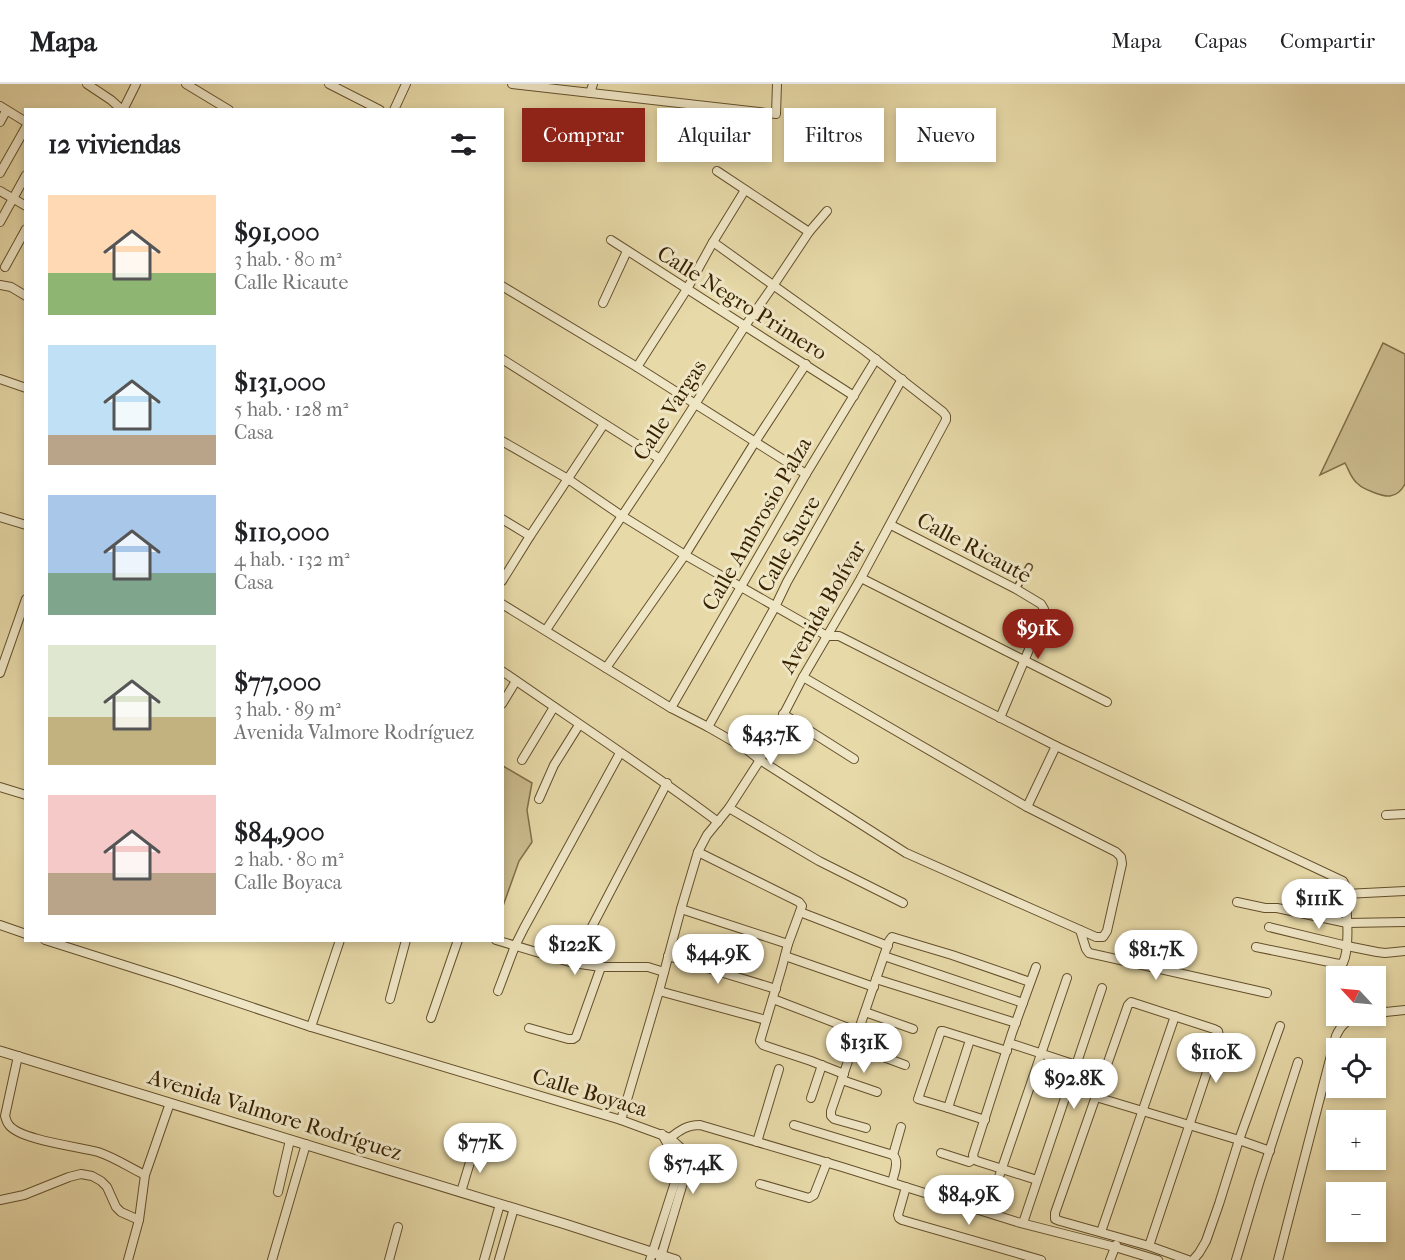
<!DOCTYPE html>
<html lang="es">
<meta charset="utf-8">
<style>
:root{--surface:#fff;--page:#f2f2f2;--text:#202124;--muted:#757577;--line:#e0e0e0;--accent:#8f2418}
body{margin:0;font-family:"IM FELL French Canon",serif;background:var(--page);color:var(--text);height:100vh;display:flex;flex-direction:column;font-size:22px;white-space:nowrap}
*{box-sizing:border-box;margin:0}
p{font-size:20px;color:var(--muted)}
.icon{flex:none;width:33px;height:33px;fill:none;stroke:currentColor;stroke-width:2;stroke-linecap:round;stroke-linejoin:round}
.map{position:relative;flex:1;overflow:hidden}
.details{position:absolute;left:24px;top:24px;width:480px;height:834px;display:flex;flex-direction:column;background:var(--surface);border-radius:0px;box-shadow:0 3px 9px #0003}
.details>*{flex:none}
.guide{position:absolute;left:522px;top:24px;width:570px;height:54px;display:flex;gap:12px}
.needle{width:39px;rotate:296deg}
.controls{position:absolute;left:1326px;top:882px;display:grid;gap:12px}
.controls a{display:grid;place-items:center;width:60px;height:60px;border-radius:0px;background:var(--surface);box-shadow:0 3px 9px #0003;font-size:30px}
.price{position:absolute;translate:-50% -51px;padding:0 14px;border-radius:21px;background:#fff;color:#222;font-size:20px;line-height:39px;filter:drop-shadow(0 2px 3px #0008)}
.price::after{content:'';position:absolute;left:50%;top:36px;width:18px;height:14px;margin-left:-9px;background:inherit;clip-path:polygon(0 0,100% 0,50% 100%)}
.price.active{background:var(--accent);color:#fff}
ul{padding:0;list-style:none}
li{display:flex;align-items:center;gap:18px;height:150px;padding:0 24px}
li span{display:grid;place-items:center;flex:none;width:168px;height:120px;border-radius:0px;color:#555}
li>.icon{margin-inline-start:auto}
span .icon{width:72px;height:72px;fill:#fffc;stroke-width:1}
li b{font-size:26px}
h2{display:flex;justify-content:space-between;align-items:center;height:72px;padding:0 24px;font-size:26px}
.pill{padding:0 21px;border-radius:0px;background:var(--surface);box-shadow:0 3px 9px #0003;font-size:21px;line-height:54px}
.pill.active{background:var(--accent);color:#fff}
header{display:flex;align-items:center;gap:36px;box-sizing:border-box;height:84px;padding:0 30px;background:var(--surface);border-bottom:2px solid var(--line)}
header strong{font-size:28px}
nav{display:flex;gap:33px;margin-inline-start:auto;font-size:21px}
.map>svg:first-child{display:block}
.green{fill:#c9ba8c;stroke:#806e46;stroke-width:1.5}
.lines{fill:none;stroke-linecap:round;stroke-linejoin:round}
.pedestrian-casing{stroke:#64502b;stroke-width:8}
.minor-casing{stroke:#64502b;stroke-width:10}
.tertiary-casing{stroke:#64502b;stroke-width:11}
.pedestrian{stroke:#efe6c6;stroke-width:5}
.minor{stroke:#efe6c6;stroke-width:8}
.tertiary{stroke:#efe6c6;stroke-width:9}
.labels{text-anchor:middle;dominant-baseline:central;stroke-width:6;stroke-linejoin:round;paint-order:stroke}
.street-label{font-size:22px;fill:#382201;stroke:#efe6c6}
</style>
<header>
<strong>Mapa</strong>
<nav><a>Mapa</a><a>Capas</a><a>Compartir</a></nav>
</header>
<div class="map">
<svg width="1405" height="1176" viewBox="0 0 1405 1176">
<rect width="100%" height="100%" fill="#e7d9a8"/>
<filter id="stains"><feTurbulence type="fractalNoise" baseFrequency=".00333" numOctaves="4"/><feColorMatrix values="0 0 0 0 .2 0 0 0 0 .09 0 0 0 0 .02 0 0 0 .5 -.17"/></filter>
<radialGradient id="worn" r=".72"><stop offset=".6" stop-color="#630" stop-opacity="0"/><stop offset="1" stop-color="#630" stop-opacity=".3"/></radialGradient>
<!-- green -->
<g class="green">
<path d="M1383,259L1405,270V400C1402,406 1397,411 1390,412C1383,413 1363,405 1358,400C1351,395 1349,386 1345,379L1320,391Z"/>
<polygon points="503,682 532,699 527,726 532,758 519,777 503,822"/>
</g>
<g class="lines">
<!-- pedestrian casing -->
<g class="pedestrian-casing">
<polyline id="pedestrian" points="1016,505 1029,483"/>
</g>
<!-- minor casing -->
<g class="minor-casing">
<g id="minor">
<polyline points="87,0 111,16 122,26"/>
<polyline points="186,0 229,26"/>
<polyline points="329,0 380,26"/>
<polyline points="512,0 776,30 777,0"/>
<polyline points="590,9 593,0"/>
<polyline points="0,22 26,38"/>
<polyline points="123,26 136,0"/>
<polyline points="394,26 406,0"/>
<polyline points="0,38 6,27"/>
<polyline points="717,87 809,148"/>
<polyline points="0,89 26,43"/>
<polyline points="0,107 26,122"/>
<polyline points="0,138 26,91"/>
<polyline points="611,156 854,312"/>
<polyline points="5,183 26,145"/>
<polyline points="0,201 11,203 26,212"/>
<polyline points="502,202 637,283 806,390"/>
<polyline points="603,219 627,167"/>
<polyline points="502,275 660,375"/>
<polyline points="637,283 687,205 713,158 745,106"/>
<polyline points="0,295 26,304"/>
<path d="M502,357L568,395L622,432L685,471L827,552H839L1056,662L1343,797L1345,801C1346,821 1351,862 1343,879L1339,880L1256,863"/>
<polyline points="0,433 26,441"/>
<polyline points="502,435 530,452"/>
<polyline points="891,441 1016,505 1041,520 1044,525 1044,530 1000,634"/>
<polyline points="861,494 1107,618"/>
<polyline points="502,497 530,452 604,340"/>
<polyline points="502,520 671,624 708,643 746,665 760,676 906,769 1096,853 1103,853 1107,847 1122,780 1121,773 1116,768 1027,723 803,593"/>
<polyline points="546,546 660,375 745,242 773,202 809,148 827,127"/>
<polyline points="606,584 685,471 755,358 806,280"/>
<path d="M502,587C574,637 648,685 718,738"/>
<polyline points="0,589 26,515"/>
<polyline points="502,620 516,597"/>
<polyline points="671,624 806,390 876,275"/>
<polyline points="783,630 854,675"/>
<polyline points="708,643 775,523 787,498 902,295"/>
<polyline points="522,676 554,623"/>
<polyline points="0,703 26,711"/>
<polyline points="539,715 554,681 579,641"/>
<polyline points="1027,723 1056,662"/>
<polyline points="729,724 819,777 903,819"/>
<polyline points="1386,731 1405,730"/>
<polyline points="698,768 799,818 802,822 788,860 782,883 760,957 763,961 811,977 844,990"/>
<polyline points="1345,810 1405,807"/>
<polyline points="1237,818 1265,824 1277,824 1347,839 1405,838"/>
<polyline points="681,825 788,860"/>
<polyline points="800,828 888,862"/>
<polyline points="0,841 26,850"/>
<polyline points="1269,843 1347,862 1377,868 1385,869 1405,867"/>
<polyline points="1080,846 1086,865 1089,869 1267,909"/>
<path d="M45,856L174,897L311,943L621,1036L670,1054C680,1046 687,1041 700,1041L842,1083L1017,1138L1115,1163L1158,1176"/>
<polyline points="496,856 573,879 601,883 648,883 664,888"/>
<polyline points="668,872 776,905"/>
<polyline points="785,872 874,903"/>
<polyline points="884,872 1023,919"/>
<polyline points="573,879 667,699"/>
<polyline points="1036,883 1012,949 973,1071 974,1075 977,1077 1037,1096"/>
<polyline points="876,895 1016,939"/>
<polyline points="498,907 515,862 524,844 620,669"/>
<polyline points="659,907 766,936"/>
<polyline points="390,915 406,856"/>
<polyline points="773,915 859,948"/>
<polyline points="865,928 913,945"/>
<polyline points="1376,929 1405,926"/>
<polyline points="431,934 458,856"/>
<polyline points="311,943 340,856"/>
<polyline points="529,944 568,955 573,955 576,953 601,883"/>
<polyline points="970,956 948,1024 918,1015 941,947 943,947 1007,967"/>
<polyline points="1009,959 1076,981"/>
<polyline points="854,962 905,981"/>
<path d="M18,972L5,1032C6,1035 7,1039 9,1041C20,1056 80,1063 98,1068C114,1073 130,1084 145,1091"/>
<polyline points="842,996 877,1008"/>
<polyline points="1096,1013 1239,1056 1270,1067"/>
<polyline points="811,1014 822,981"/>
<polyline points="948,1024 985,1036"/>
<polyline points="621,1036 659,907 681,825 698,768 707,751 729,724 760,676 803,593 861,494 946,336 946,332 943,328 865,267 713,158"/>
<path d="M794,1041L893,1071C900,1077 894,1090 892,1098"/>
<polyline points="866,1044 834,1035 831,1032 831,1027 889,857 892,853 952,871 1030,898"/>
<polyline points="757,1058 779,985"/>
<polyline points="941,1069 969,1078 974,1075"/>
<polyline points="893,1071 901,1043"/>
<polyline points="760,1100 809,1114 814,1111 827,1078"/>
<polyline points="906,1103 898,1131 899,1134 902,1136 1041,1176"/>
<polyline points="278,1108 290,1056"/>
<polyline points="461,1108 474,1065"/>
<polyline points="0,1116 24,1111 69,1093 81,1090 92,1092 101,1097 107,1103 116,1123 121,1128 139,1136"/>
<polyline points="987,1128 1067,894"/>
<polyline points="1023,1139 1102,904"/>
<polyline points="1101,1148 1175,932"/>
<polyline points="1149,1162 1219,952 1218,947 1214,945 1131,918 1128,921 1055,1129 1055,1135 1060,1137 1149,1162 1188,1176"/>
<polyline points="128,1176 139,1136 145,1091 170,1019"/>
<polyline points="272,1176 306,1060"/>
<polyline points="389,1176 398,1143"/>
<polyline points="484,1176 500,1120"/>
<polyline points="499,1176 514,1124"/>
<polyline points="650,1176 677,1092 674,1072 662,1050"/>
<polyline points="660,1176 685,1092 682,1065 670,1054"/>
<polyline points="1110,1176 1116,1161"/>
<polyline points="1193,1176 1199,1169 1206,1157 1219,1120 1239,1056 1280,942"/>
<polyline points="1236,1176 1259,1099 1298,978"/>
<path d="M1278,1176L1336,952C1341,941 1346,937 1357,932"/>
</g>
</g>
<!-- tertiary casing -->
<g class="tertiary-casing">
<polyline id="tertiary" points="0,967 565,1140 676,1176"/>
</g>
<!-- pedestrian -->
<use href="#pedestrian" class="pedestrian"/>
<!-- minor -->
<use href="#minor" class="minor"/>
<!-- tertiary -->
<use href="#tertiary" class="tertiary"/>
</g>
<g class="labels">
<!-- street labels -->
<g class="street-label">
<text transform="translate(742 219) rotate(32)">Calle Negro Primero</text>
<text transform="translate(670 326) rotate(-57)">Calle Vargas</text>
<text transform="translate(757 440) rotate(-60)">Calle Ambrosio Palza</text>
<text transform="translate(789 460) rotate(-61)">Calle Sucre</text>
<text transform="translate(974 464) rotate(28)">Calle Ricaute</text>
<text transform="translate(823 523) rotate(-60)">Avenida Bolívar</text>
<text transform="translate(590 1009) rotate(17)">Calle Boyaca</text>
<text transform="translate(275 1031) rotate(17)">Avenida Valmore Rodríguez</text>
</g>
</g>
<rect width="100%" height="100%" filter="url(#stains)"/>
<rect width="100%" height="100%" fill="url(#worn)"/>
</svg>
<div class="controls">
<a><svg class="needle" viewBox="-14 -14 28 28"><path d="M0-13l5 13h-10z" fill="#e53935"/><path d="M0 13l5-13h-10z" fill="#757577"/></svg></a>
<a><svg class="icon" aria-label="locate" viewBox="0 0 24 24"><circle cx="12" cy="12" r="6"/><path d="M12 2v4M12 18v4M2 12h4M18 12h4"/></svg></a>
<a>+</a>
<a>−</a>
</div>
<b class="price active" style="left:1038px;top:576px">$91K</b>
<b class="price" style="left:771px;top:682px">$43.7K</b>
<b class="price" style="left:1319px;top:846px">$111K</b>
<b class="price" style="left:575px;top:892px">$122K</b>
<b class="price" style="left:1156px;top:897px">$81.7K</b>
<b class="price" style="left:718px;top:901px">$44.9K</b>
<b class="price" style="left:864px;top:990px">$131K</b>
<b class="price" style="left:1216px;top:1000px">$110K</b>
<b class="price" style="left:1074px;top:1026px">$92.8K</b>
<b class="price" style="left:480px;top:1090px">$77K</b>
<b class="price" style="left:693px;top:1111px">$57.4K</b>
<b class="price" style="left:969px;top:1142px">$84.9K</b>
<div class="guide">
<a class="pill active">Comprar</a>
<a class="pill">Alquilar</a>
<a class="pill">Filtros</a>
<a class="pill">Nuevo</a>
</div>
<section class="details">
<h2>12 viviendas<svg class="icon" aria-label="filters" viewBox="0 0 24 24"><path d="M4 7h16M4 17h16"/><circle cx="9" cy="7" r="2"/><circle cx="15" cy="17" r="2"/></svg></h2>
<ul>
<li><span style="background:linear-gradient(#ffd9b3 65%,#8fb573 0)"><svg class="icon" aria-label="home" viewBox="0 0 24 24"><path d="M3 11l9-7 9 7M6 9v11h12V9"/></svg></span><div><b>$91,000</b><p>3 hab. · 80 m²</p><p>Calle Ricaute</p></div></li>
<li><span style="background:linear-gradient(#bfe0f5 75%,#b9a48a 0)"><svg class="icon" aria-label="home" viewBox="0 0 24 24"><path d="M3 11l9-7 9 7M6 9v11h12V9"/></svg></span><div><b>$131,000</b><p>5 hab. · 128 m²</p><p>Casa</p></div></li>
<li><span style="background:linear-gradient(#a9c7e8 65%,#7fa58c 0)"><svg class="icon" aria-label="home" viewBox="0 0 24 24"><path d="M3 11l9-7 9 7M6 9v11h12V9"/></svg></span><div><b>$110,000</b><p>4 hab. · 132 m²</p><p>Casa</p></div></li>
<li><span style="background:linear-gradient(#dfe7d0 60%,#c2b280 0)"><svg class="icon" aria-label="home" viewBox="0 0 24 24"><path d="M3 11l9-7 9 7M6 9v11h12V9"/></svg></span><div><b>$77,000</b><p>3 hab. · 89 m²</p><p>Avenida Valmore Rodríguez</p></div></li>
<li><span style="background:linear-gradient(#f6c9c9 65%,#b9a48a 0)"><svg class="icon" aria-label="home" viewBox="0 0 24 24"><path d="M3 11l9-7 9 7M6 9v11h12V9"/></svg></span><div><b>$84,900</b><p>2 hab. · 80 m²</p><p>Calle Boyaca</p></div></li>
</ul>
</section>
</div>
